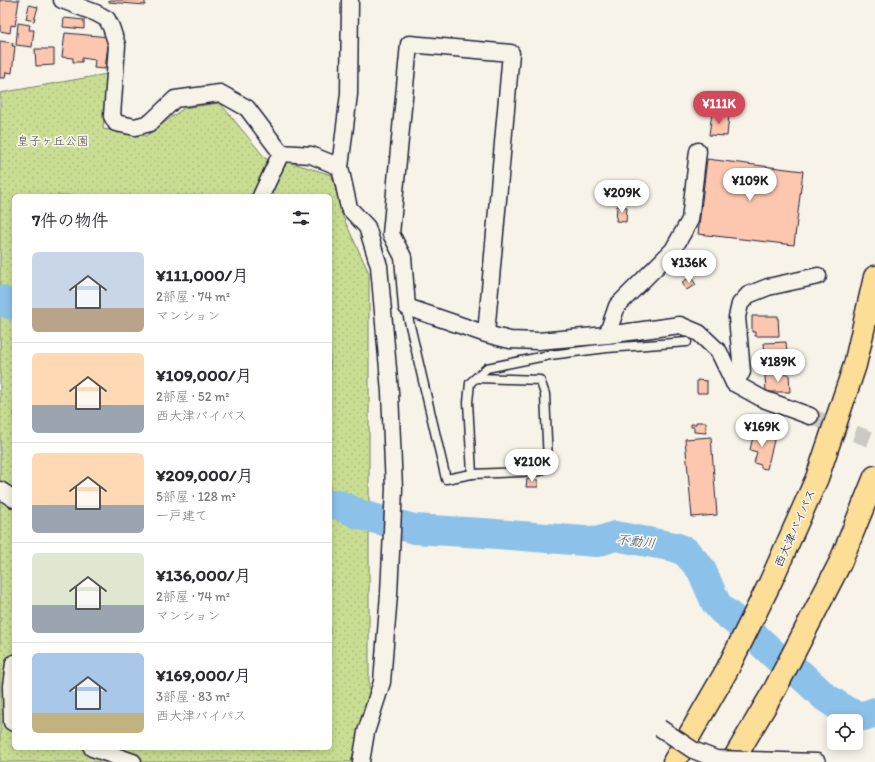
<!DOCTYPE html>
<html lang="ja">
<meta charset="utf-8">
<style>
:root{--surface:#fff;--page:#f2f2f3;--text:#2b2b33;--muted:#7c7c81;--line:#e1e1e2;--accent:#d1495b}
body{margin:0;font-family:Itim,"Klee One",sans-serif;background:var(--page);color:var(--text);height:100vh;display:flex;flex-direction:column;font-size:15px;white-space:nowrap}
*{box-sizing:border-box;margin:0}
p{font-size:13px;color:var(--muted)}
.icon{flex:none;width:22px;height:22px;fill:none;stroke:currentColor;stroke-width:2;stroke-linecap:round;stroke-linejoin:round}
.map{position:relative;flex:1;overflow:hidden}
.panel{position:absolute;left:12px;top:194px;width:320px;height:556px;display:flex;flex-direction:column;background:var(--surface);border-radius:6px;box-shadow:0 2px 10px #0003}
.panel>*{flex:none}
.tools{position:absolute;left:827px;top:714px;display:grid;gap:8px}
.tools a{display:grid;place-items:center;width:36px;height:36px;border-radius:6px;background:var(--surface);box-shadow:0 2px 10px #0003;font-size:20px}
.price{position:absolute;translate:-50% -34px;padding:0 9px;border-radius:14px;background:#fff;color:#222;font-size:13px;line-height:26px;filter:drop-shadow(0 1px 2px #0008)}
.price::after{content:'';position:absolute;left:50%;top:24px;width:12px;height:9px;margin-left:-6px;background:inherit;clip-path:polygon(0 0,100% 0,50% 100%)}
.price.current{background:var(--accent);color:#fff}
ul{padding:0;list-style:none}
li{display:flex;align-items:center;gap:12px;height:100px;padding:0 20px}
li+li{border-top:1px solid var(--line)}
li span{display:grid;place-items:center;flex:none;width:112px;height:80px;border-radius:6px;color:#555}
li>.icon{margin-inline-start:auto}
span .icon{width:48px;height:48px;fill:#fffc;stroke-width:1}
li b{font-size:17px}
h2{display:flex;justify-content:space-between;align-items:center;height:48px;padding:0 20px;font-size:17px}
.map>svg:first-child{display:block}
.green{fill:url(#green-dots);stroke:#768067;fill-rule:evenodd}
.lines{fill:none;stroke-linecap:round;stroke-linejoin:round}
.river{stroke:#8cc2ea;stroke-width:30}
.building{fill:#fdc7af;stroke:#22223b}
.street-tunnel{stroke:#ccc9c5;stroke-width:16;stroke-dasharray:16 8;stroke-linecap:butt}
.lane-casing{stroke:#22223b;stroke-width:11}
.street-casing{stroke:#22223b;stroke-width:19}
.highway-casing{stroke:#22223b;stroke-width:25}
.lane{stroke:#f7f3e8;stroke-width:8}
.street{stroke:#f7f3e8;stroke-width:16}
.highway{stroke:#fdde96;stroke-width:22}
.street-bridge-casing{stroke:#22223b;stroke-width:19;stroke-linecap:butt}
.street-bridge{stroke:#f7f3e8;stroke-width:16}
.labels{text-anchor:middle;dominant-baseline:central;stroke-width:3.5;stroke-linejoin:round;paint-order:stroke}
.park-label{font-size:12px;fill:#4c5151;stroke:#f7f3e8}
.street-label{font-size:12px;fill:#22223b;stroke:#f7f3e8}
.water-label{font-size:13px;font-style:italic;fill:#425270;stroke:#f7f3e8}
</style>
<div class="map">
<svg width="875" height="762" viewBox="0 0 875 762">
<defs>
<pattern id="green-dots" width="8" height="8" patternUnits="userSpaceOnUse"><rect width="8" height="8" fill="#cade93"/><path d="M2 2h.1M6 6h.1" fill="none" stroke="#adbe80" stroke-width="1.8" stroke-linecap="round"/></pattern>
</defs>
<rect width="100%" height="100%" fill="#f7f3e8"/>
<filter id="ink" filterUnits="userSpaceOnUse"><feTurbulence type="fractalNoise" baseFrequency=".025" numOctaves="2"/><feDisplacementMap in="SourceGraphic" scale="8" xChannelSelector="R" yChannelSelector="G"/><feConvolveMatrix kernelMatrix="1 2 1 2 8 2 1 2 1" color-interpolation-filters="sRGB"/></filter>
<g filter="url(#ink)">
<!-- green -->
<path class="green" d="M107,74L103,129L146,136L184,108L220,103L266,159L289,162L332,175L343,217L369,273V693L351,762H0V93ZM14,196H330V748H14Z"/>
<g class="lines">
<!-- river -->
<g class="river">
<polyline points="0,300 14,306"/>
<polyline points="330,505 337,504 361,515 414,529 483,533 597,542 615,536 675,547 686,552 701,569 716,603 722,610 751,633 780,660 800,674 825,697 846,711 855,715 864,716 875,712"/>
</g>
</g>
<!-- building -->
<g class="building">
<polygon points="0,0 19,0 15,26 11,25 10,33 0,31"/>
<polygon points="109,0 145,0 145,5 109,2"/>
<polygon points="29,5 38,7 34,21 26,19"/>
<polygon points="64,18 84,20 84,29 63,27"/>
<polygon points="18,23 30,25 29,30 34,30 32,47 16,45"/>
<polygon points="65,33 109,37 105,69 94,68 95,60 82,58 82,62 73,62 73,58 62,57"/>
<polygon points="0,41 13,43 12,46 15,46 12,73 6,72 5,78 0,78"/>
<polygon points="35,49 54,49 54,65 36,66"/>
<polygon points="712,113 729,115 727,136 709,135"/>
<polygon points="707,159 803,171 794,245 698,234"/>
<polygon points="617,206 627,207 626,222 616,221"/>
<polygon points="691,277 696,285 686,290 682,282"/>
<polygon points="752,316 778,316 779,336 755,336 755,332 752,332"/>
<polygon points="786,342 788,367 766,368 764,343"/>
<polygon points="789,374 790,392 766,392 765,375"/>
<polygon points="697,380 707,381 707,393 697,393"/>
<polygon points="696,422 706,422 706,433 694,432 694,427 691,427 691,424 696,424"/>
<polygon points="754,432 775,436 767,469 761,468 761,465 754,463 757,452 750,450"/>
<polygon points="711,437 717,515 692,517 685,439"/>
<polygon points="527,479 538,480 538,487 526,487"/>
<polygon points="854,719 862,720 860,729 856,728 856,721 854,721"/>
</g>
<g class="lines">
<!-- street-tunnel -->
<polyline class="street-tunnel" points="810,416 875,441"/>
<!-- lane casing -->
<g class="lane-casing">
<g id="lane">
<polyline points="407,307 408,317 446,479 472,474 541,471 548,463 545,394 540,380 476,378"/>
<polyline points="472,474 468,402 470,383 487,368 550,355 607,348 687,342"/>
</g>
</g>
<!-- street casing -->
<g class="street-casing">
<g id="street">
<polyline points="62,0 96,13 107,19 111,27 117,45 112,116 116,123 135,127 150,123 175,99 220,93 247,108 281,153 311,155 340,167"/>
<polyline points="350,0 349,94 340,167 349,208 367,227 379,266 390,392 394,489 389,594 382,682 366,732 361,762"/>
<polyline points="261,196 281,153"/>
<polyline points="486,334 511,53 409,44 391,234 403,257 407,307 486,334 510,340 538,341 607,335 680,325 699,333 719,352 734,383 763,399 810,416"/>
<polyline points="607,335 617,306 673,250 690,220 698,151"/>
<polyline points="734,383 742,372 737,317 740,304 748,295 768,287 818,276"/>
<polyline points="0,490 14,499"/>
<polyline points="14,663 11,686 12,722 14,723"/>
<polyline points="92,748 133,762"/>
<polyline points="748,760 817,762"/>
</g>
</g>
<!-- highway casing -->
<g class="highway-casing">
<g id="highway">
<polyline points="674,762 727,670 770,583 817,478 855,365 875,277"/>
<polyline points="732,762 775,689 840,563 875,477"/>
</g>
</g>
<!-- lane -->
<use href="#lane" class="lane"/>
<!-- street -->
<use href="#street" class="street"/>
<!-- highway -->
<use href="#highway" class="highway"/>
<!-- street-bridge casing -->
<g class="street-bridge-casing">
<polyline id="street-bridge" points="660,728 693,750 716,759 748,760"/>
</g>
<!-- street-bridge -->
<use href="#street-bridge" class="street-bridge"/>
</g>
</g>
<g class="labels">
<!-- park labels -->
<g class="park-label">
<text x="53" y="141">皇子ヶ丘公園</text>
</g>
<!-- street labels -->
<g class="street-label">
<text transform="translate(795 528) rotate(-66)">西大津バイパス</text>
</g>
<!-- water labels -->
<g class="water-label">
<text transform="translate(636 541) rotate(7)">不動川</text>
</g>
</g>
</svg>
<div class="tools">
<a><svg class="icon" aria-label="locate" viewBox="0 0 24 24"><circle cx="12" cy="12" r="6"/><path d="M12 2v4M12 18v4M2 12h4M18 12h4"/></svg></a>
</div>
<b class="price current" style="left:719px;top:125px">¥111K</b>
<b class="price" style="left:750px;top:202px">¥109K</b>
<b class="price" style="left:622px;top:214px">¥209K</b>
<b class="price" style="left:689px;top:284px">¥136K</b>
<b class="price" style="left:778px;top:383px">¥189K</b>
<b class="price" style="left:762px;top:448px">¥169K</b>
<b class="price" style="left:532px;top:483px">¥210K</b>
<section class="panel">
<h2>7件の物件<svg class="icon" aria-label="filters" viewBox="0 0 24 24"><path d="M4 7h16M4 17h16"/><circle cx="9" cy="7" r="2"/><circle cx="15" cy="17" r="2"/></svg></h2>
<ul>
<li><span style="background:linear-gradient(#c9d6e8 70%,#b9a48a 0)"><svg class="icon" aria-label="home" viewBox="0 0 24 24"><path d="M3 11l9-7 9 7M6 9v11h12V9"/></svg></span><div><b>¥111,000/月</b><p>2部屋 · 74 m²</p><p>マンション</p></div></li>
<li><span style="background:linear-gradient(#ffd9b3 65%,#9aa5b1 0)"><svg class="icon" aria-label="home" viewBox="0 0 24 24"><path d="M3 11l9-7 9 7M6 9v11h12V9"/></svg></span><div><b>¥109,000/月</b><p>2部屋 · 52 m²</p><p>西大津バイパス</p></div></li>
<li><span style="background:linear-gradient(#ffd9b3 65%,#9aa5b1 0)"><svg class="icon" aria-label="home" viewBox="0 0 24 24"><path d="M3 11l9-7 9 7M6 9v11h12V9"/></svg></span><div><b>¥209,000/月</b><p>5部屋 · 128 m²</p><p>一戸建て</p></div></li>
<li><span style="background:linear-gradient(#dfe7d0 65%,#9aa5b1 0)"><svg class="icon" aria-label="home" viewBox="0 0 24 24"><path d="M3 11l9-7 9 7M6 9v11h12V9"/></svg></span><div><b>¥136,000/月</b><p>2部屋 · 74 m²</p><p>マンション</p></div></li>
<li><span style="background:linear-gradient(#a9c7e8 75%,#c2b280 0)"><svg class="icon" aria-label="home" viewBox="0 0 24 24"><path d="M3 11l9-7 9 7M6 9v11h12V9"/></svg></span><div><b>¥169,000/月</b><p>3部屋 · 83 m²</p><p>西大津バイパス</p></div></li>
</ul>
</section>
</div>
